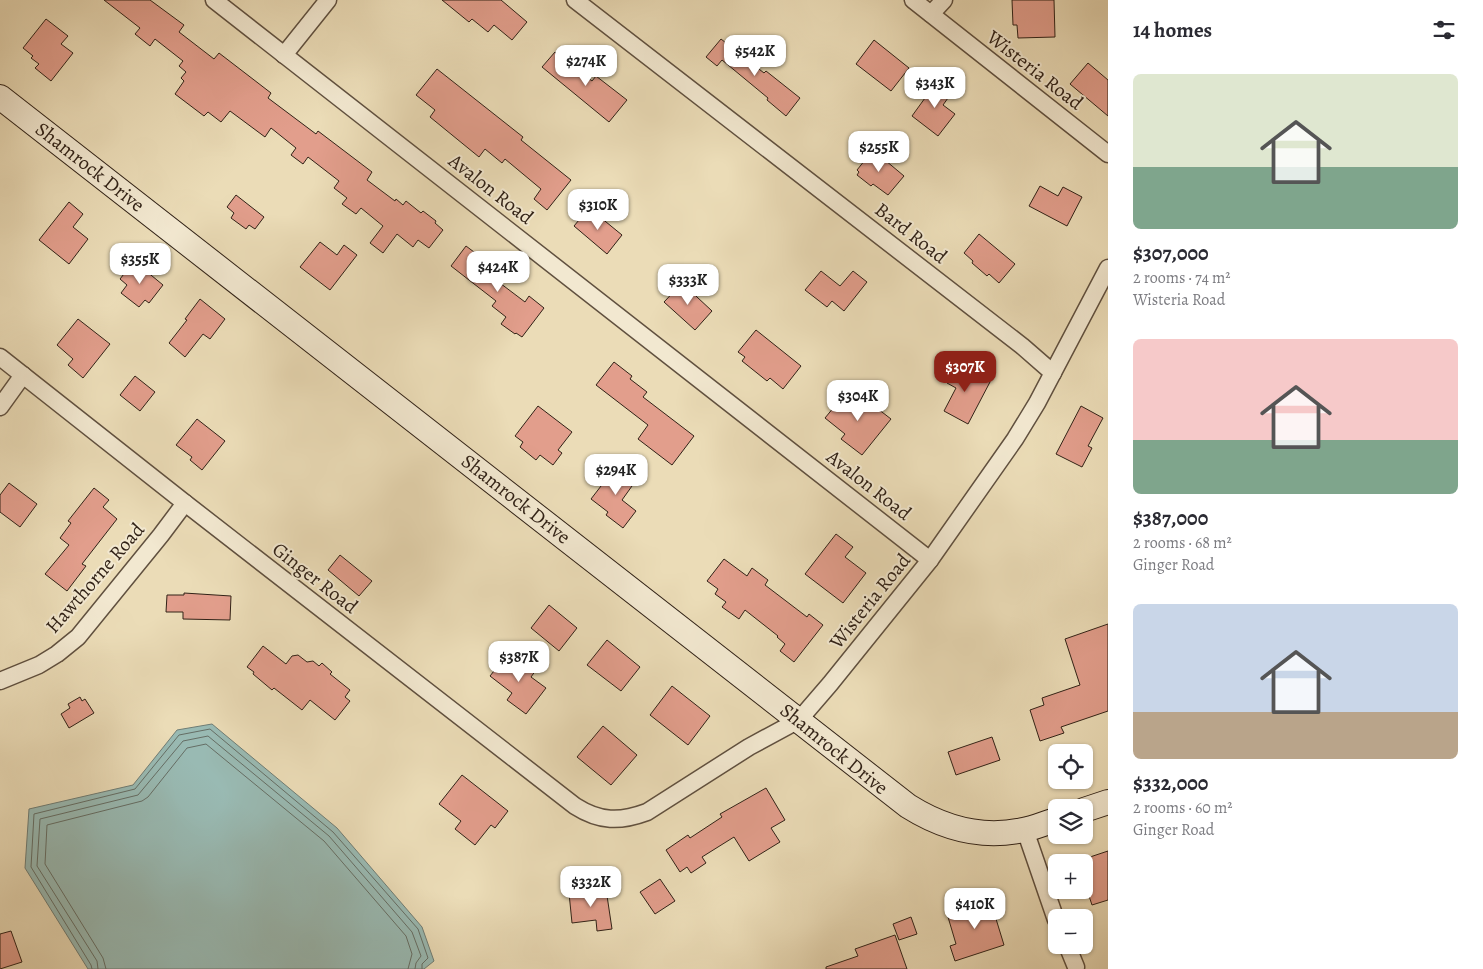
<!DOCTYPE html>
<meta charset="utf-8">
<style>
:root{--surface:#fff;--page:#f7f7f7;--text:#2b2b33;--muted:#7c7c81;--accent:#8f2418}
body{margin:0;font-family:Alegreya,serif;background:var(--page);color:var(--text);height:100vh;display:flex;flex-direction:column;font-size:19px;white-space:nowrap}
*{box-sizing:border-box;margin:0}
p{font-size:16px;color:var(--muted)}
.icon{flex:none;width:28px;height:28px;fill:none;stroke:currentColor;stroke-width:2;stroke-linecap:round;stroke-linejoin:round}
.map{position:relative;flex:1;overflow:hidden}
.side{display:flex;flex-direction:column;background:var(--surface);width:375px}
.side>*{flex:none}
.buttons{position:absolute;left:1048px;top:744px;display:grid;gap:10px}
.buttons a{display:grid;place-items:center;width:45px;height:45px;border-radius:8px;background:var(--surface);box-shadow:0 1px 4px #0004;font-size:25px}
.price{position:absolute;translate:-50% -42px;padding:0 11px;border-radius:10px;background:#fff;color:#222;font-size:16px;line-height:32px;filter:drop-shadow(0 1px 2px #0008)}
.price::after{content:'';position:absolute;left:50%;top:30px;width:15px;height:11px;margin-left:-8px;background:inherit;clip-path:polygon(0 0,100% 0,50% 100%)}
.price.on{background:var(--accent);color:#fff}
ul{padding:0;list-style:none}
li{display:grid;align-content:center;gap:10px;height:265px;padding:0 25px}
li span{display:grid;place-items:center;height:155px;border-radius:8px;color:#555}
li>.icon{margin-inline-start:auto}
span .icon{width:90px;height:90px;fill:#fffc;stroke-width:1}
li b{font-size:21px}
h2{display:flex;justify-content:space-between;align-items:center;height:60px;padding:0 25px;font-size:21px}
main{display:flex;flex:1;min-height:0}
.map>svg:first-child{display:block}
.water{fill:#99bab3;stroke:#6f7d75}
.lines{fill:none;stroke-linecap:round;stroke-linejoin:round}
.shore{stroke:#656e65;stroke-width:1}
.building{fill:#e29e8c;stroke:#312217}
.street-casing{stroke:#60503f;stroke-width:19}
.secondary-casing{stroke:#312217;stroke-width:26}
.street{stroke:#f2e8d0;stroke-width:16}
.secondary{stroke:#f2e8d0;stroke-width:24}
.labels{text-anchor:middle;dominant-baseline:central;stroke-width:4;stroke-linejoin:round;paint-order:stroke}
.street-label{font-size:20px;fill:#312217;stroke:#f2e8d0}
</style>
<main>
<div class="map">
<svg width="1108" height="969" viewBox="0 0 1108 969">
<rect width="100%" height="100%" fill="#ebdcb7"/>
<filter id="stains"><feTurbulence type="fractalNoise" baseFrequency=".004" numOctaves="4"/><feColorMatrix values="0 0 0 0 .2 0 0 0 0 .09 0 0 0 0 .02 0 0 0 .5 -.17"/></filter>
<radialGradient id="worn" r=".72"><stop offset=".6" stop-color="#630" stop-opacity="0"/><stop offset="1" stop-color="#630" stop-opacity=".3"/></radialGradient>
<!-- water -->
<polygon class="water" points="212,724 337,828 422,927 434,961 424,969 88,969 25,868 29,809 133,785 177,730"/>
<g class="lines">
<!-- shore -->
<g class="shore">
<polyline points="92,969 91,965 31,867 34,814 135,789 179,735 210,729 333,832 418,929 428,958 422,964 422,969"/>
<polyline points="98,969 97,961 37,866 40,819 138,795 183,741 208,736 329,836 412,932 421,956 416,963 415,969"/>
<polyline points="106,969 103,958 45,864 47,825 142,801 148,797 187,748 206,744 324,841 406,936 412,954 408,969"/>
</g>
</g>
<!-- building -->
<g class="building">
<polygon points="104,0 150,0 184,25 179,32 214,59 219,53 271,93 268,98 316,134 318,131 372,172 367,180 395,201 396,199 403,205 406,201 421,213 423,211 436,221 435,223 443,230 429,248 418,240 413,247 397,234 383,253 370,243 383,226 361,208 356,214 342,204 347,198 334,188 339,181 308,157 303,164 291,155 296,148 271,128 265,137 230,111 221,122 208,112 204,116 175,94 184,81 181,78 186,72 179,66 183,61 155,39 150,46 135,34 140,28"/>
<polygon points="442,0 501,0 527,22 512,40 494,25 488,32 472,19 469,22"/>
<polygon points="1012,0 1054,0 1055,37 1018,38 1017,25 1013,25"/>
<polygon points="46,19 68,36 61,44 73,53 51,81 35,68 39,64 31,58 33,56 23,48"/>
<polygon points="721,39 764,73 766,71 800,98 786,116 767,100 768,98 722,60 717,66 706,57"/>
<polygon points="874,40 909,68 891,91 856,64"/>
<polygon points="555,52 592,81 596,76 627,100 609,122 542,67"/>
<polygon points="1088,63 1108,80 1108,116 1070,84"/>
<polygon points="437,69 523,137 521,140 571,180 547,210 534,199 541,189 505,159 502,163 485,149 479,157 430,117 435,110 416,95"/>
<polygon points="938,80 953,91 943,105 955,114 938,136 912,116"/>
<polygon points="873,150 904,176 888,195 873,184 871,186 857,175 859,172 857,170"/>
<polygon points="1040,186 1058,196 1063,187 1082,197 1067,226 1029,206"/>
<polygon points="236,195 264,217 255,229 249,225 246,229 231,218 234,213 227,207"/>
<polygon points="69,202 83,214 73,227 88,239 69,264 39,240"/>
<polygon points="589,208 622,235 607,254 574,226"/>
<polygon points="979,234 1015,264 999,283 989,274 987,276 972,263 973,261 964,253"/>
<polygon points="320,242 337,255 344,245 357,255 330,290 300,267"/>
<polygon points="466,246 494,267 488,274 525,302 529,296 544,308 522,337 516,333 515,334 501,324 506,317 492,306 496,301 451,266"/>
<polygon points="134,261 163,285 149,303 145,300 139,307 121,293 127,285 120,279"/>
<polygon points="821,271 840,286 853,271 867,282 844,311 832,301 827,307 805,290"/>
<polygon points="682,283 712,311 695,330 664,302"/>
<polygon points="200,299 225,319 210,339 203,334 185,357 169,343 187,320 185,319"/>
<polygon points="78,319 110,344 83,378 68,365 73,359 57,345"/>
<polygon points="756,330 801,366 783,389 770,378 767,381 742,361 745,357 738,352"/>
<polygon points="614,362 632,376 630,379 647,392 643,397 694,436 672,465 638,439 648,425 596,385"/>
<polygon points="957,364 990,382 968,424 944,411 956,388 947,383"/>
<polygon points="135,376 155,392 140,411 120,395"/>
<polygon points="848,390 867,405 869,402 891,419 862,455 841,439 845,434 825,418"/>
<polygon points="538,406 572,432 558,450 562,453 553,465 540,455 536,460 520,447 523,442 515,436"/>
<polygon points="1081,406 1103,418 1088,446 1092,448 1082,467 1056,454"/>
<polygon points="197,419 225,441 202,470 190,460 192,457 176,445"/>
<polygon points="618,464 637,479 622,500 636,511 623,528 606,515 608,512 591,499"/>
<polygon points="9,483 37,504 20,527 0,512 0,495"/>
<polygon points="94,488 109,500 103,507 117,519 82,564 86,566 67,591 45,574 69,545 60,538 71,523 68,521"/>
<polygon points="836,534 853,547 845,557 866,573 843,603 805,574"/>
<polygon points="340,555 372,581 359,596 328,570"/>
<polygon points="724,559 747,576 752,568 768,580 765,585 807,617 809,614 823,625 794,662 780,651 785,644 777,637 778,636 745,610 739,619 722,607 726,602 715,594 718,589 707,581"/>
<polygon points="184,593 231,596 230,620 183,619 183,612 166,612 167,595 184,595"/>
<polygon points="549,605 577,628 559,651 531,628"/>
<polygon points="1108,624 1108,711 1061,727 1064,733 1040,741 1030,710 1044,705 1042,698 1080,685 1065,639"/>
<polygon points="607,640 640,667 621,691 587,665"/>
<polygon points="263,646 286,664 292,656 298,655 307,662 313,661 319,666 322,663 332,672 330,674 350,690 345,697 350,701 335,720 310,700 302,710 274,688 272,690 253,674 254,672 247,667"/>
<polygon points="505,657 515,664 520,658 536,670 531,677 546,688 526,714 507,700 512,693 490,676"/>
<polygon points="672,686 710,716 688,745 650,715"/>
<polygon points="80,697 82,701 85,699 94,713 69,728 61,714 70,708 68,704"/>
<polygon points="603,726 637,755 611,785 577,757"/>
<polygon points="992,737 1000,760 956,775 948,752"/>
<polygon points="462,775 508,811 495,828 491,825 475,845 455,829 461,821 439,804"/>
<polygon points="766,788 785,820 771,828 780,842 749,861 734,837 702,857 706,863 691,873 687,867 680,872 666,850 688,835 690,838 722,817 720,814"/>
<polygon points="1108,851 1108,900 1092,905 1084,881 1084,859"/>
<polygon points="660,879 675,901 655,914 640,892"/>
<polygon points="606,889 612,929 597,931 596,920 572,923 569,893"/>
<polygon points="989,896 1004,945 955,961 950,946 956,944 948,917 967,911 965,904"/>
<polygon points="911,917 917,934 899,940 893,924"/>
<polygon points="11,931 22,962 0,969 0,934"/>
<polygon points="895,935 907,969 826,969 826,967 858,956 855,949"/>
</g>
<g class="lines">
<!-- street casing -->
<g class="street-casing">
<g id="street">
<polyline points="214,0 930,560"/>
<polyline points="575,0 1022,346 1053,373"/>
<polyline points="913,0 1108,154"/>
<polyline points="931,14 944,0"/>
<polyline points="284,55 328,0"/>
<path d="M0,357L185,503L575,806C600,822 620,822 647,812L749,747L799,720L830,684L930,560L1015,439L1037,403L1108,268"/>
<polyline points="0,407 23,375"/>
<polyline points="0,681 39,665 57,654 78,637 161,535 185,503"/>
<polyline points="1025,830 1056,920"/>
<polyline points="1067,945 1076,967"/>
</g>
</g>
<!-- secondary casing -->
<g class="secondary-casing">
<g id="secondary">
<path d="M0,97L908,806C943,828 982,839 1023,830C1034,828 1045,823 1056,820"/>
<polyline points="1084,810 1108,802"/>
</g>
</g>
<!-- street -->
<use href="#street" class="street"/>
<!-- secondary -->
<use href="#secondary" class="secondary"/>
</g>
<g class="labels">
<!-- street labels -->
<g class="street-label">
<text transform="translate(1035 70) rotate(38)">Wisteria Road</text>
<text transform="translate(90 167) rotate(38)">Shamrock Drive</text>
<text transform="translate(491 189) rotate(38)">Avalon Road</text>
<text transform="translate(911 233) rotate(38)">Bard Road</text>
<text transform="translate(869 485) rotate(38)">Avalon Road</text>
<text transform="translate(516 499) rotate(38)">Shamrock Drive</text>
<text transform="translate(95 578) rotate(-49)">Hawthorne Road</text>
<text transform="translate(315 578) rotate(38)">Ginger Road</text>
<text transform="translate(870 601) rotate(-51)">Wisteria Road</text>
<text transform="translate(834 749) rotate(39)">Shamrock Drive</text>
</g>
</g>
<rect width="100%" height="100%" filter="url(#stains)"/>
<rect width="100%" height="100%" fill="url(#worn)"/>
</svg>
<div class="buttons">
<a><svg class="icon" aria-label="locate" viewBox="0 0 24 24"><circle cx="12" cy="12" r="6"/><path d="M12 2v4M12 18v4M2 12h4M18 12h4"/></svg></a>
<a><svg class="icon" aria-label="layers" viewBox="0 0 24 24"><path d="M12 4l9 5-9 5-9-5zM3 14l9 5 9-5"/></svg></a>
<a>+</a>
<a>−</a>
</div>
<b class="price" style="left:755px;top:77px">$542K</b>
<b class="price" style="left:586px;top:87px">$274K</b>
<b class="price" style="left:935px;top:109px">$343K</b>
<b class="price" style="left:879px;top:173px">$255K</b>
<b class="price" style="left:598px;top:231px">$310K</b>
<b class="price" style="left:140px;top:285px">$355K</b>
<b class="price" style="left:498px;top:293px">$424K</b>
<b class="price" style="left:688px;top:306px">$333K</b>
<b class="price on" style="left:965px;top:393px">$307K</b>
<b class="price" style="left:858px;top:422px">$304K</b>
<b class="price" style="left:616px;top:496px">$294K</b>
<b class="price" style="left:519px;top:683px">$387K</b>
<b class="price" style="left:591px;top:908px">$332K</b>
<b class="price" style="left:975px;top:930px">$410K</b>
</div>
<section class="side">
<h2>14 homes<svg class="icon" aria-label="filters" viewBox="0 0 24 24"><path d="M4 7h16M4 17h16"/><circle cx="9" cy="7" r="2"/><circle cx="15" cy="17" r="2"/></svg></h2>
<ul>
<li><span style="background:linear-gradient(#dfe7d0 60%,#7fa58c 0)"><svg class="icon" aria-label="home" viewBox="0 0 24 24"><path d="M3 11l9-7 9 7M6 9v11h12V9"/></svg></span><div><b>$307,000</b><p>2 rooms · 74 m²</p><p>Wisteria Road</p></div></li>
<li><span style="background:linear-gradient(#f6c9c9 65%,#7fa58c 0)"><svg class="icon" aria-label="home" viewBox="0 0 24 24"><path d="M3 11l9-7 9 7M6 9v11h12V9"/></svg></span><div><b>$387,000</b><p>2 rooms · 68 m²</p><p>Ginger Road</p></div></li>
<li><span style="background:linear-gradient(#c9d6e8 70%,#b9a48a 0)"><svg class="icon" aria-label="home" viewBox="0 0 24 24"><path d="M3 11l9-7 9 7M6 9v11h12V9"/></svg></span><div><b>$332,000</b><p>2 rooms · 60 m²</p><p>Ginger Road</p></div></li>
</ul>
</section>
</main>
